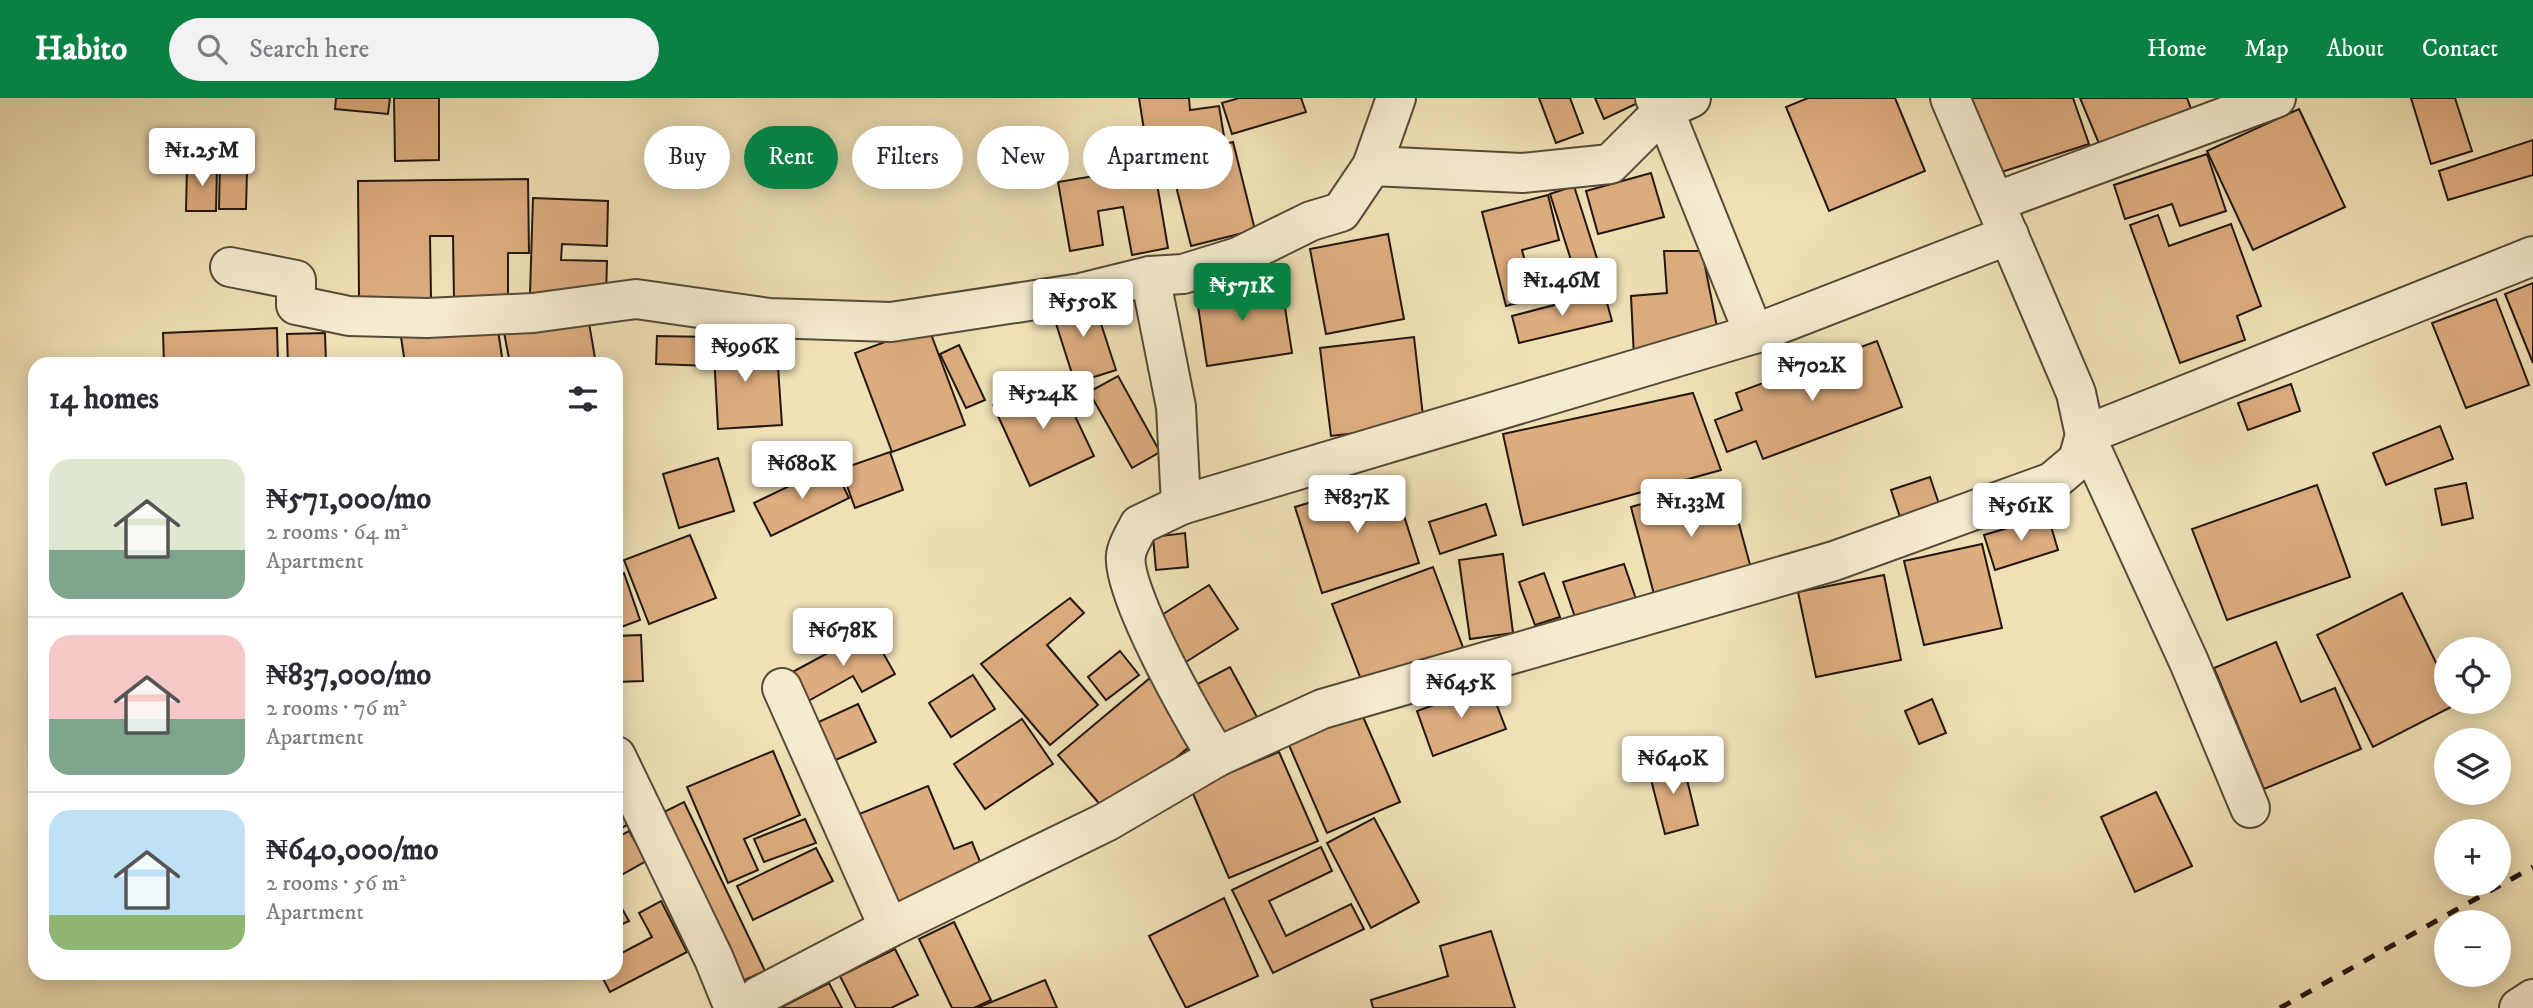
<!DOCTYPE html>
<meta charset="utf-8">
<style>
:root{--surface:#fff;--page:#f2f2f3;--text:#2b2b33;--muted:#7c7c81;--line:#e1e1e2;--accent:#0b8043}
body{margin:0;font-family:"IM FELL DW Pica",serif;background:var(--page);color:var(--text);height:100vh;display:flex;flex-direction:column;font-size:26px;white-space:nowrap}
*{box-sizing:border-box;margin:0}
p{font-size:23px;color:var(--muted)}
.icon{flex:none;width:38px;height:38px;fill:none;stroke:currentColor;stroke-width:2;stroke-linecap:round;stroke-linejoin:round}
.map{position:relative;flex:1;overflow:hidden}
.side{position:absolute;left:28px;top:259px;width:595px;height:623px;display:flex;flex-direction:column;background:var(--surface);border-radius:21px;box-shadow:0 4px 18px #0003}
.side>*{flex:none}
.top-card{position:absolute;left:644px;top:28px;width:665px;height:63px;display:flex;gap:14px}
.fabs{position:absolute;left:2434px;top:539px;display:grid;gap:14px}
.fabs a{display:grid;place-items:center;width:77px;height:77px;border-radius:50%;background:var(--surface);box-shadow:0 4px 18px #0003;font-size:35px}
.price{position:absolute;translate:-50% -60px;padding:0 16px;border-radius:7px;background:#fff;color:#222;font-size:23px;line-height:46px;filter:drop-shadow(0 2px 4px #0008)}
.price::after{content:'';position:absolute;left:50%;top:42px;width:21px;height:16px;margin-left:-10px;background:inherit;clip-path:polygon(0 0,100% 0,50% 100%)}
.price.selected{background:var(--accent);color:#fff}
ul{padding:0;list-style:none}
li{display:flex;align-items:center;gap:21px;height:175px;padding:0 21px}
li+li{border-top:2px solid var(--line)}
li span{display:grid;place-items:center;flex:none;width:196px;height:140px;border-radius:21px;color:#555}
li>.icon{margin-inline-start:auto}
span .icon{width:84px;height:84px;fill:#fffc;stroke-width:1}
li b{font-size:30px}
h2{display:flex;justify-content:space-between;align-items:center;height:84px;padding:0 21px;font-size:30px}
.chip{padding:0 24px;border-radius:32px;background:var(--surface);box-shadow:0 4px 18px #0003;font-size:24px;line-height:63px}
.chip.selected{background:var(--accent);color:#fff}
header{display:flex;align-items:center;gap:42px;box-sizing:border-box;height:98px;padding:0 35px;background:var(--accent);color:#fff}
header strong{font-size:33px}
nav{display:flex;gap:38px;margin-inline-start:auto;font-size:24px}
.search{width:490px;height:63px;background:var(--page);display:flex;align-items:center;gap:18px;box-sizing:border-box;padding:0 24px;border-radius:38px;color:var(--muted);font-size:26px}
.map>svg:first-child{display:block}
.building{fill:#ddac7f;stroke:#23180f;stroke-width:2}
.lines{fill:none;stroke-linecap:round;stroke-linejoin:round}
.minor-casing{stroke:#564a38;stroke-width:42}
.minor{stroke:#f5ebcf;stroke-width:38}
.rail{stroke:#23180f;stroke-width:5;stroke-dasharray:12 12;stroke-linecap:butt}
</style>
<header>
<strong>Habito</strong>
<div class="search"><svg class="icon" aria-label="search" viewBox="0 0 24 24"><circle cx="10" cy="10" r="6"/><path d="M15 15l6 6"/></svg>Search here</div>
<nav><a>Home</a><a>Map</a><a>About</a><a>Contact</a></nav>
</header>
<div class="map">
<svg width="2533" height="910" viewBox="0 0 2533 910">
<rect width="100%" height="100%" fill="#efe0b5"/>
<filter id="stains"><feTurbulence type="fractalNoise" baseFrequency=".00286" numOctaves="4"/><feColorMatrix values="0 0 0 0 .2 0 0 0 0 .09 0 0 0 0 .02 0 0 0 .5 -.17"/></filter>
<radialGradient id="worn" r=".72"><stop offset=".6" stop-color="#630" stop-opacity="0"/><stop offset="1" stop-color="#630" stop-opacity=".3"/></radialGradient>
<!-- building -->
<g class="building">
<polygon points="336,0 390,0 388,16 335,11"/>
<polygon points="394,0 439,0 439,62 395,63"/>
<polygon points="1139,0 1189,0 1190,12 1219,8 1224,38 1147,51"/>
<polygon points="1239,0 1301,0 1306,14 1232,36 1222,5"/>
<polygon points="1539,0 1570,0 1583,35 1556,45"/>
<polygon points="1595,0 1638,0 1640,4 1604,21"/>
<polygon points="1808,0 1895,0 1925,73 1829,113 1786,9"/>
<polygon points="1967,0 2073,0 2089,46 1992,77"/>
<polygon points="2080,0 2187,0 2191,11 2100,48"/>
<polygon points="2411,0 2455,0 2472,53 2431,66"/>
<polygon points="2299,11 2345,109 2253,152 2207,53"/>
<polygon points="188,33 248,34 246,111 219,111 220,64 188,63"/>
<polygon points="2533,42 2533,77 2448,102 2439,73"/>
<polygon points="1233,44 1255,132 1191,148 1169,60"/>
<polygon points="2207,56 2226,113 2180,128 2172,106 2125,121 2114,87"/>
<polygon points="187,68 217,68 216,113 186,113"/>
<polygon points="1154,68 1168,150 1132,157 1123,109 1098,113 1103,147 1070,153 1058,84"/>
<polygon points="1651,75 1664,119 1598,136 1586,93"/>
<polygon points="528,81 529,155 508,155 508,202 454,202 453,138 430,138 431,200 359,201 358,83"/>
<polygon points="1574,88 1602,176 1578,184 1550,96"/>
<polygon points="1548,97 1559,142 1522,152 1528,175 1566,165 1573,190 1506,208 1482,114"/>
<polygon points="533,100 608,103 607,148 562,146 561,162 607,163 606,198 530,196"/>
<polygon points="2158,117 2169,148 2231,126 2261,208 2237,218 2245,242 2180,265 2130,127"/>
<polygon points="1388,136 1404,221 1326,236 1310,151"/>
<polygon points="1664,153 1702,153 1720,244 1634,260 1631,198 1667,195"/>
<polygon points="1238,182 1240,196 1282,190 1292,255 1207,268 1195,188"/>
<polygon points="2533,185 2533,265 2505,196"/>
<polygon points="1604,194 1612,223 1519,245 1512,218"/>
<polygon points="1092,198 1116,272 1075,285 1051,210"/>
<polygon points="2496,201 2529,287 2466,310 2432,225"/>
<polygon points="588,219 596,266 551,266 549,260 530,266 510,266 504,234"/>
<polygon points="497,225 503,266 405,266 401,239"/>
<polygon points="928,228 965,327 892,354 855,255"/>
<polygon points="277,230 278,266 164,266 163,235"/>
<polygon points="757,234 759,270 778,269 782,327 718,331 713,236"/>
<polygon points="325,235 326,266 288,266 287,236"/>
<polygon points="657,238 712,239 711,268 656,266"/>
<polygon points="1414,239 1424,327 1331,338 1320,250"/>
<polygon points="1877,243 1902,309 1763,361 1756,343 1727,354 1715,322 1742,312 1736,295"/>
<polygon points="959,247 985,302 966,310 940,256"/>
<polygon points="1056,278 1094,358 1030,388 993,307"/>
<polygon points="1118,278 1160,354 1132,370 1089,294"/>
<polygon points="2291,286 2300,313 2248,332 2238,305"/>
<polygon points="1693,295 1721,372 1523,427 1503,336"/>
<polygon points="2440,328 2453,361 2386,387 2373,355"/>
<polygon points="890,354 903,392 855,410 841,371"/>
<polygon points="718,360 734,413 679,430 663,376"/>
<polygon points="833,367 849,400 771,438 754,405"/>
<polygon points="1930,379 1942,415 1903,428 1891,392"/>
<polygon points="1392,380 1419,465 1322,495 1295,409"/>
<polygon points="1727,382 1752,474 1655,500 1631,409"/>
<polygon points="2466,385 2473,420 2442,427 2435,391"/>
<polygon points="2317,387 2350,479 2227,522 2192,431"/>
<polygon points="1486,406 1496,437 1440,456 1429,424"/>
<polygon points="2048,418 2058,452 1995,472 1984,437"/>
<polygon points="1185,435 1188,469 1156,472 1153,439"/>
<polygon points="690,437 716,500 649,526 624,462"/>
<polygon points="1982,446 2002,530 1924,547 1904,463"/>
<polygon points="1503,456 1513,535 1470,541 1459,462"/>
<polygon points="1624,466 1636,501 1575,519 1563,484"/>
<polygon points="1433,469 1465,555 1365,592 1332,506"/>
<polygon points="624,475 640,522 616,531 616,478"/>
<polygon points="1544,475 1560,519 1535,527 1519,484"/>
<polygon points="1884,477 1901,562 1816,579 1798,494"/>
<polygon points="1209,487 1238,531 1178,569 1149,525"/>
<polygon points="2402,495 2446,585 2446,604 2457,606 2373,649 2317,537"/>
<polygon points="1070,500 1084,515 1047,547 1098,607 1050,647 981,566"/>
<polygon points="870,532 895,576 862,594 853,578 803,606 787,577"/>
<polygon points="641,537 643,583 616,584 616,538"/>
<polygon points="2276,544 2301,604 2335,590 2361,651 2264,691 2214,570"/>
<polygon points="1120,553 1139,577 1106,602 1088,579"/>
<polygon points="1230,569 1258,621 1217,641 1190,590"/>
<polygon points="973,577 995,611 951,639 929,605"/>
<polygon points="1150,580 1200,640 1108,716 1058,657"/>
<polygon points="1489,587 1506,631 1433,658 1417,613"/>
<polygon points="1932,601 1946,635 1919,646 1905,613"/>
<polygon points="858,606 876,644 829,665 812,627"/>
<polygon points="1361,614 1400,704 1327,735 1288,645"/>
<polygon points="1022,621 1053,666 985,711 954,666"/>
<polygon points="773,653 800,717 744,741 758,772 728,785 687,689"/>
<polygon points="1279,654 1318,743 1229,780 1191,691"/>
<polygon points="1682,661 1698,727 1665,736 1648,670"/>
<polygon points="928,688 954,751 972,744 983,771 887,811 847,721"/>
<polygon points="2156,694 2192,768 2135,794 2101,719"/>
<polygon points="616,703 629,726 616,733"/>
<polygon points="684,704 765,873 740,884 660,716"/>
<polygon points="1374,720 1419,804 1371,830 1327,745"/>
<polygon points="805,721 816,745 764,764 754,741"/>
<polygon points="629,733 646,763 616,780 616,740"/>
<polygon points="1321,749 1332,773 1269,803 1286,838 1351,806 1364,831 1273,875 1232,792"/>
<polygon points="816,750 833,783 753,822 737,788"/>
<polygon points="616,800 629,823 616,829"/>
<polygon points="1224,800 1258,878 1186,910 1149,838"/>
<polygon points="661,803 687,854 610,894 600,875 616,875 616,844 622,855 652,839 639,815"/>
<polygon points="954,824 991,902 974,910 952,910 919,841"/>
<polygon points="1491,833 1515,910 1373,910 1371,902 1448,878 1440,848"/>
<polygon points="895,851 918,897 891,910 856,910 840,878"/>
<polygon points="1045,882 1057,910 977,910"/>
<polygon points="829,885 842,910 780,910"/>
</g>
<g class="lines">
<!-- minor casing -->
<g class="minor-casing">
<g id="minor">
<polyline points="1655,0 1664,12 1754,236"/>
<polyline points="1950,0 2076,295 2085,337 2189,564 2250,710"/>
<polyline points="1372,68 1522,75 1610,66 1664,12 1691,0"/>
<polyline points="1995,104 2276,0"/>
<polyline points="230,169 296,182 296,207 349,218 427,220 533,215 636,201 769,220 891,224 1081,195 1150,178 1183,176 1238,159 1311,123 1341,114 1372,68 1396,0"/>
<path d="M1150,178L1176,309L1181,407L1139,427C1135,436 1127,447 1126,457C1120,492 1195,625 1217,659"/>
<polyline points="2085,337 2533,158"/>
<polyline points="1181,407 1754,236 2009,137"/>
<polyline points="782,590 889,830"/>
<polyline points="616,658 714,861 734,910"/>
<polyline points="755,910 759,898 889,830 1106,724 1217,659 1322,611 1834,463 2052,384 2078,362 2085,337"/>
<polyline points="2519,910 2533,901"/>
</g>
</g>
<!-- minor -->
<use href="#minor" class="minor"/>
<!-- rail -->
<polyline class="rail" points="2280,910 2533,769"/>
</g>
<rect width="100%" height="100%" filter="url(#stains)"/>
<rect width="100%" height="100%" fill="url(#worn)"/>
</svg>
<div class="fabs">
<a><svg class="icon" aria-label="locate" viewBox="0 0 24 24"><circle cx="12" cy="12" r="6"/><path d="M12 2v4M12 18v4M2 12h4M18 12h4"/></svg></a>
<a><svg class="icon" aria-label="layers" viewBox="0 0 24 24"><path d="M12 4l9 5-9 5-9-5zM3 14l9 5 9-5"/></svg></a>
<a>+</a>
<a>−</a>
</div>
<b class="price" style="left:202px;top:90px">₦1.25M</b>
<b class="price" style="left:1562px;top:220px">₦1.46M</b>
<b class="price selected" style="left:1242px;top:225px">₦571K</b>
<b class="price" style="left:1083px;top:241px">₦550K</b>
<b class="price" style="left:745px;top:286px">₦996K</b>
<b class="price" style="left:1812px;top:305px">₦702K</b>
<b class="price" style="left:1043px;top:333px">₦524K</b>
<b class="price" style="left:802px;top:403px">₦680K</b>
<b class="price" style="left:1357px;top:437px">₦837K</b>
<b class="price" style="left:1691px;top:441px">₦1.33M</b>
<b class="price" style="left:2021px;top:445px">₦561K</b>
<b class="price" style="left:843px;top:570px">₦678K</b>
<b class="price" style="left:1461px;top:622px">₦645K</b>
<b class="price" style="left:1673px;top:698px">₦640K</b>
<div class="top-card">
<a class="chip">Buy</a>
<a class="chip selected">Rent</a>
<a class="chip">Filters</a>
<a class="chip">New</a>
<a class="chip">Apartment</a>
</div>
<section class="side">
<h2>14 homes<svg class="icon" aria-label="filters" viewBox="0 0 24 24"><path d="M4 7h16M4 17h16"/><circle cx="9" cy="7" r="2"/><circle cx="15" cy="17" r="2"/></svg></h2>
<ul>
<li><span style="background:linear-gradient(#dfe7d0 65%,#7fa58c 0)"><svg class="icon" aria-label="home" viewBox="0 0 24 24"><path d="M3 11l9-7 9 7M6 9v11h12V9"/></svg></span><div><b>₦571,000/mo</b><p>2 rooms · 64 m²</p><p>Apartment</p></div></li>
<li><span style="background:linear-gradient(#f6c9c9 60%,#7fa58c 0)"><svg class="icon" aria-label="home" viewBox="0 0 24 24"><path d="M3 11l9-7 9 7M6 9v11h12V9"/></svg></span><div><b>₦837,000/mo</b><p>2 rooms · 76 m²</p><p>Apartment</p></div></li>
<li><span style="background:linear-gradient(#bfe0f5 75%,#8fb573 0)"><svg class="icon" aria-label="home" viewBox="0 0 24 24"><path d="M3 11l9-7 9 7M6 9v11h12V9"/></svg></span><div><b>₦640,000/mo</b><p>2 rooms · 56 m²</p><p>Apartment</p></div></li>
</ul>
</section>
</div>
